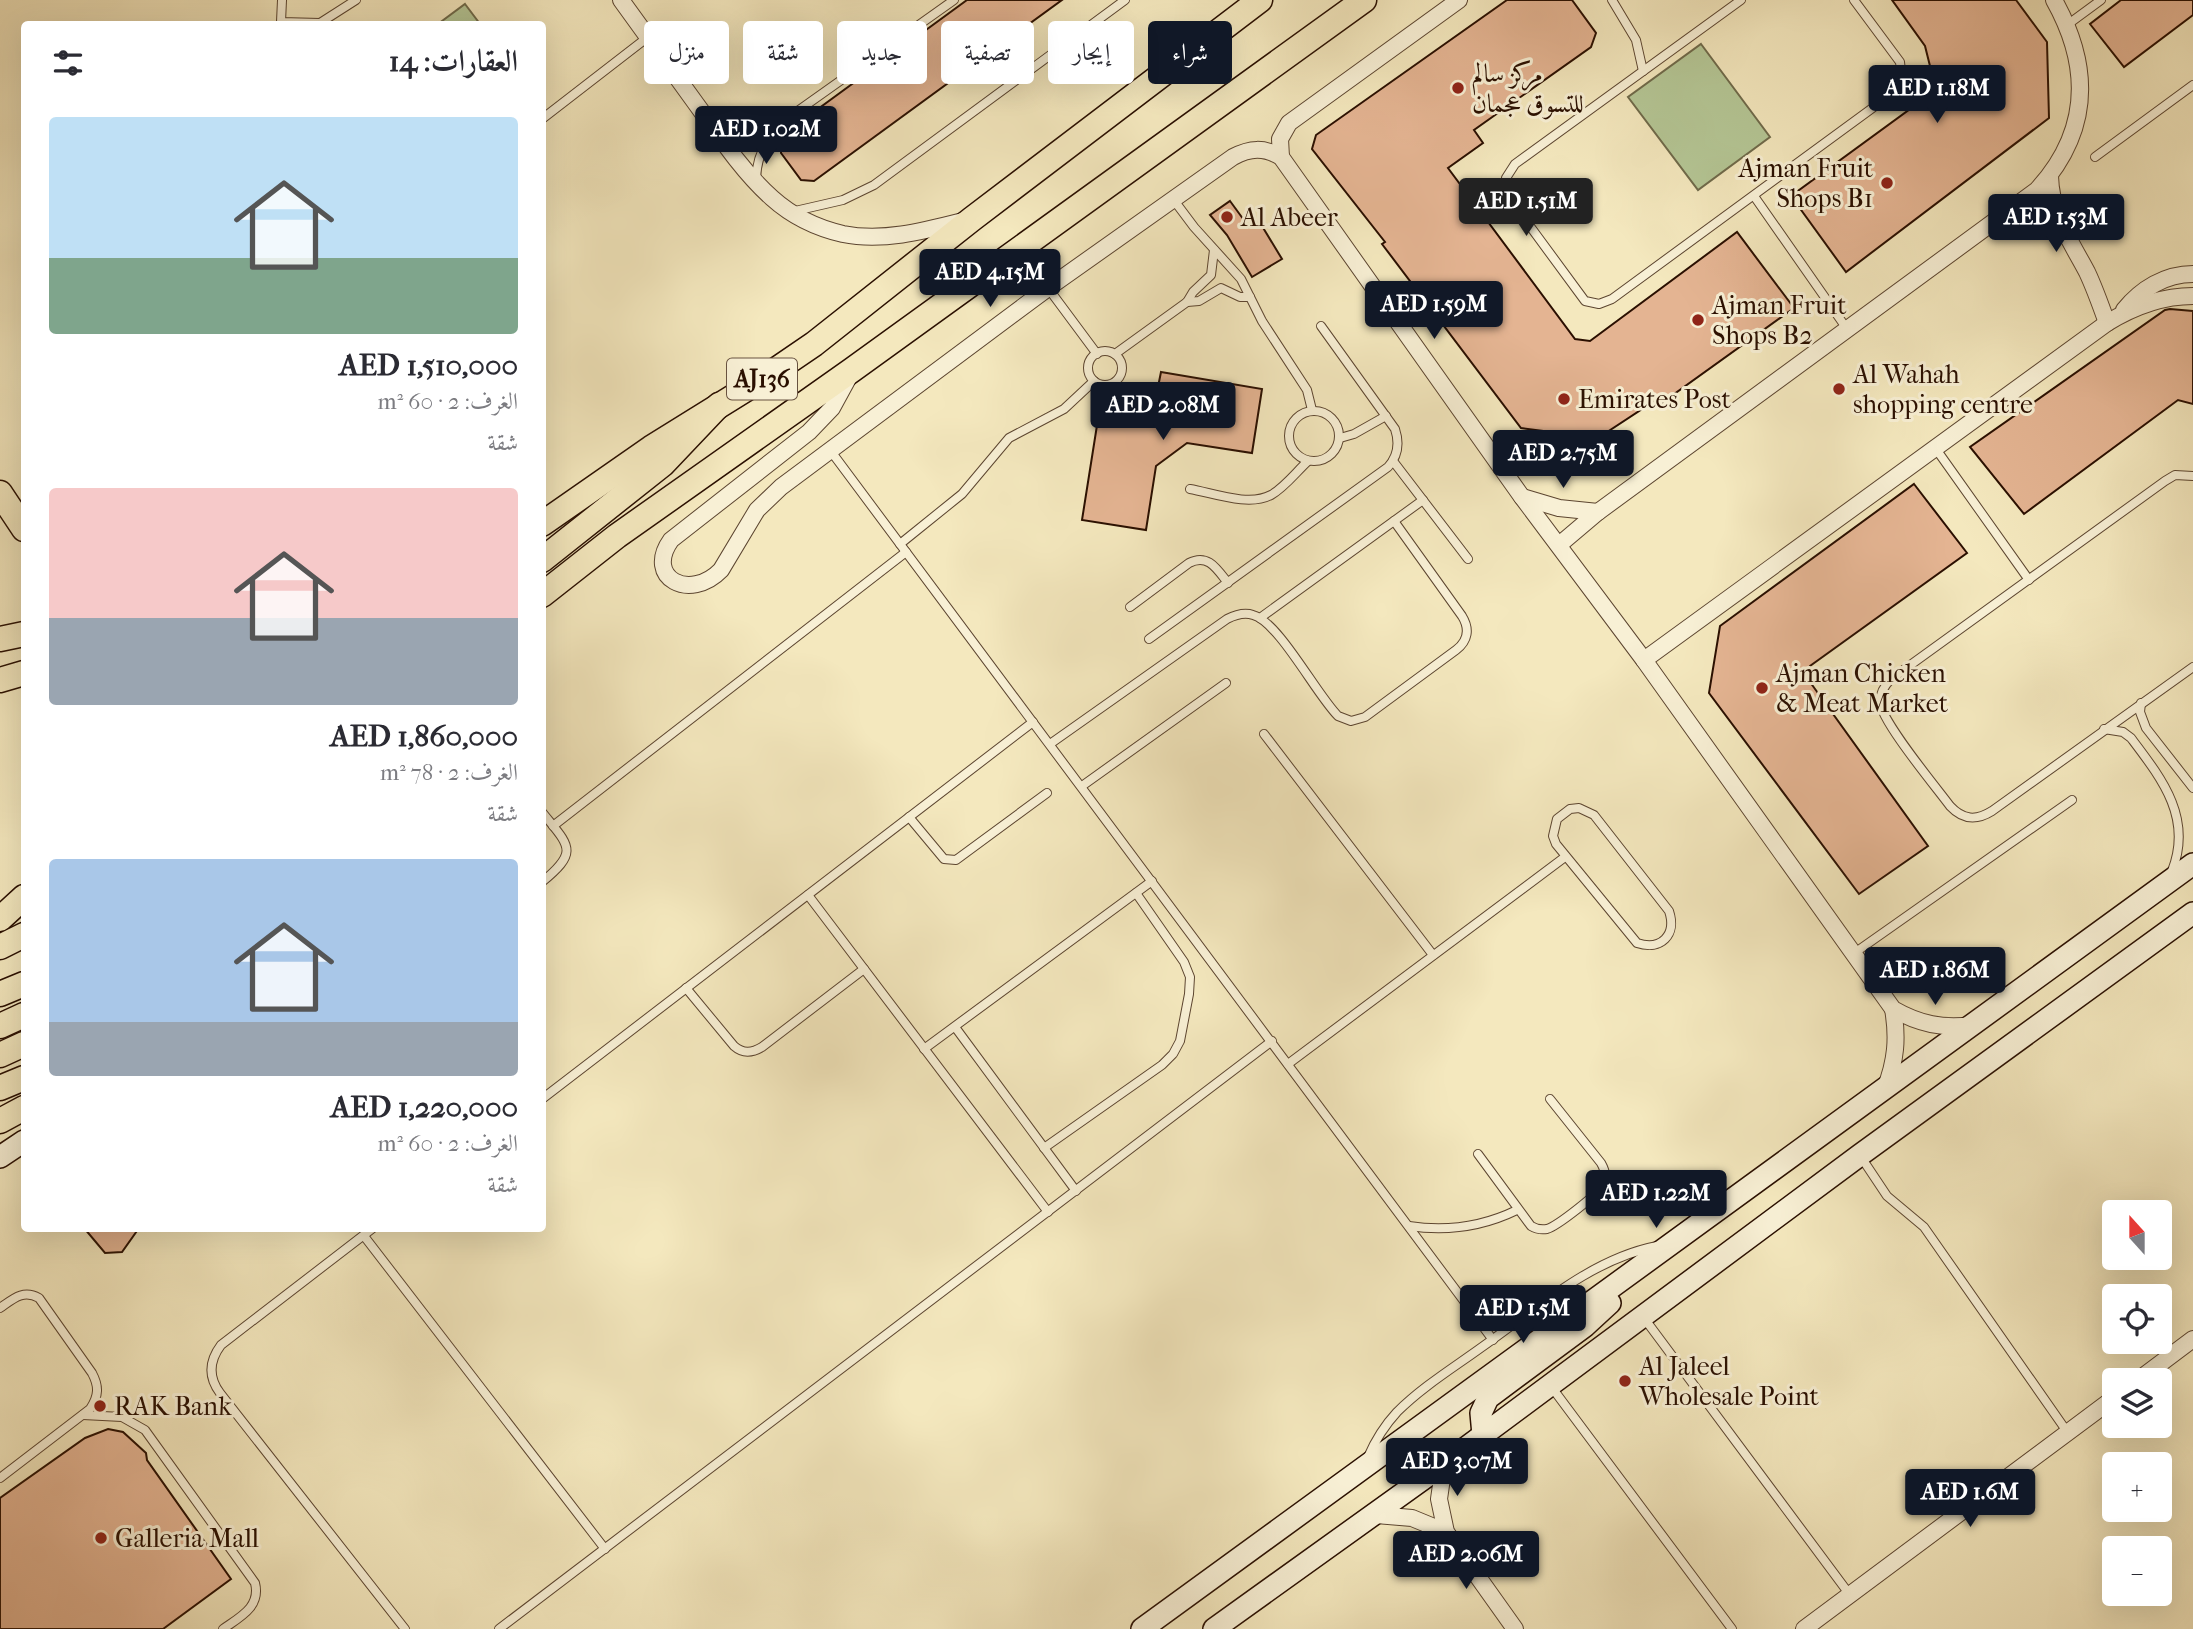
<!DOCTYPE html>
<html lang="ar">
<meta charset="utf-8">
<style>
:root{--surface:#fff;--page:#f7f7f7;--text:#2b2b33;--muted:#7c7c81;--accent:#111827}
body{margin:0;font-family:"IM FELL French Canon",Amiri,serif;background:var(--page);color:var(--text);direction:rtl;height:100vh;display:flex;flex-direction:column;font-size:26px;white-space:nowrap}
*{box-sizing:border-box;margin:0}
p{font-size:23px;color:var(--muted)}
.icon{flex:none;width:38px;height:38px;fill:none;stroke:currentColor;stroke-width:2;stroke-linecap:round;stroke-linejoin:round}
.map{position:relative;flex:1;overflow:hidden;direction:ltr}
.details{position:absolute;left:21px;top:21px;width:525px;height:1211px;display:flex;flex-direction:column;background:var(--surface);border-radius:7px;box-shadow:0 7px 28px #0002;direction:rtl}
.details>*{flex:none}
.top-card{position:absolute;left:567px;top:21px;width:665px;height:63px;direction:rtl;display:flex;gap:14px}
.needle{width:46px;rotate:339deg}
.fabs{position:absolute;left:2102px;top:1200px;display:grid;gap:14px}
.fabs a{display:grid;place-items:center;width:70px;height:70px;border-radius:7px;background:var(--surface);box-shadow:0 7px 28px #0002;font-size:35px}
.price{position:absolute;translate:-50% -60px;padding:0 16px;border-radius:7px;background:var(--accent);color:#fff;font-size:23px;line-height:46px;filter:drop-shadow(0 2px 4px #0008)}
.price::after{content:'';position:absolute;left:50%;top:42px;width:21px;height:16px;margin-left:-10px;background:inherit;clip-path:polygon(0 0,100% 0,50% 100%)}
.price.on{background:#222;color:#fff}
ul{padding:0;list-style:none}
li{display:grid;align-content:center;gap:14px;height:371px;padding:0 28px}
li span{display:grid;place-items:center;height:217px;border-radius:7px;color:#555}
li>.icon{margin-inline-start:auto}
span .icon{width:126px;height:126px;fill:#fffc;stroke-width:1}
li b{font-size:30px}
h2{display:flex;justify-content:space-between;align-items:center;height:84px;padding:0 28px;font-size:30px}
.tag{padding:0 24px;border-radius:7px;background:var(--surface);box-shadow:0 7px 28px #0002;font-size:24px;line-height:63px}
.tag.on{background:var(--accent);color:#fff}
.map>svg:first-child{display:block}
.green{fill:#b5c796;stroke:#706b4b;stroke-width:2}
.building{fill:#e4b492;stroke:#2a0f00;stroke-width:2}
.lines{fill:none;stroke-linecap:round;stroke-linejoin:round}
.service-casing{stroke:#5c4530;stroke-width:10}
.minor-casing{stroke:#5c4530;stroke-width:18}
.secondary-casing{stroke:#2a0f00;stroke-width:24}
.primary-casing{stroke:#2a0f00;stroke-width:27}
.trunk-casing{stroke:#2a0f00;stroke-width:27}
.service{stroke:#f8f0d5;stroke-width:8}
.minor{stroke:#f8f0d5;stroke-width:16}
.secondary{stroke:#f8f0d5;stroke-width:21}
.primary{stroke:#f4e8be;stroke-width:24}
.trunk{stroke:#f4e8be;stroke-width:24}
.poi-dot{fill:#8f2418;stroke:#f8f0d5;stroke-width:2.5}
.labels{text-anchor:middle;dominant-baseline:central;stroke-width:6;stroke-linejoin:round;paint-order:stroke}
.shield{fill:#f8f0d5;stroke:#685240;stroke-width:2}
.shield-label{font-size:24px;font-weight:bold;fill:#2a0f00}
.poi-label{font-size:26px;fill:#2a0f00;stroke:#f8f0d5;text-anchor:start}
</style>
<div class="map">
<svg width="2193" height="1629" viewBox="0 0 2193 1629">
<rect width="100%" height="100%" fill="#f4e8be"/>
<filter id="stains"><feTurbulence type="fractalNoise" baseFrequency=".00286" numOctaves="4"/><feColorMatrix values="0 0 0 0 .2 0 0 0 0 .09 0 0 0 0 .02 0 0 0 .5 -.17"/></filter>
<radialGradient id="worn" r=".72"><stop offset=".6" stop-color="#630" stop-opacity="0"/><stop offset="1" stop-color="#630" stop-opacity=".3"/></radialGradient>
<!-- green -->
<g class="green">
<polygon points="465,4 480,24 438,24"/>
<polygon points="1701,44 1770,137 1698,190 1628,97"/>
</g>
<!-- building -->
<g class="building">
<polygon points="967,0 1062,0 814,181 801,180 781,153 781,136"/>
<polygon points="1507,0 1572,0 1596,33 1591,47 1474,130 1483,143 1448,168 1575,339 1590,341 1737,232 1794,308 1656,407 1653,402 1598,438 1521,428 1382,244 1385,242 1312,149 1316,135"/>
<polygon points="1892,0 2016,0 2047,42 2049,118 1846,272 1791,196 1936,90 1925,46"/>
<polygon points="2121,0 2193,0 2193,15 2124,67 2090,24"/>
<polygon points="1230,201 1249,227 1259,221 1282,259 1252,277 1227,235 1210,215"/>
<polygon points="2170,309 2193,311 2193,404 2178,400 2024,514 1970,447 2165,310"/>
<polygon points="1161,372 1262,389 1252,453 1187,443 1156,466 1146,530 1082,520 1098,419 1116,422 1130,402 1148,393 1157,392"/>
<polygon points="1914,484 1967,553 1810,666 1810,682 1928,846 1859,894 1709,693 1720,626"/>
<polygon points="84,1228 139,1228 122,1252 105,1253"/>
<polygon points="108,1429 123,1432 146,1453 147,1460 231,1579 163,1629 0,1629 0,1498 85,1438"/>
</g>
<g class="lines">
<!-- service casing -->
<g class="service-casing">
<g id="service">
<polyline points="282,0 281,22 320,23 356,0"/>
<polyline points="1612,0 1636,40 1643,71"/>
<polyline points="1741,0 1515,164 1506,178 1507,195 1585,301 1599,304 1612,299 1893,93 1902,79 1900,62 1854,0"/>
<polyline points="2067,25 2101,0"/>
<polyline points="542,119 648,37"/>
<polyline points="2095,157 2193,85"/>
<path d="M756,179C757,154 767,136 785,120L954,0"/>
<polyline points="1754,196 1847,329"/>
<polyline points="1173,199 1194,227 1241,279 1262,321 1307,390 1312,410"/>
<polyline points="795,211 843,200 874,185 1125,0"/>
<polyline points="1048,288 1097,354"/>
<polyline points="1187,302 1199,301 1221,288 1240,297 1250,297"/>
<circle cx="1105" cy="368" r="17"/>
<polyline points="1115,354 1187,302 1193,292 1211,275 1214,250"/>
<circle cx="1314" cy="436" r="25"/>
<polyline points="1340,438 1354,434 1386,416"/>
<polyline points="1936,449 2029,580"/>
<polyline points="830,450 1493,1340"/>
<polyline points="1393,461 1468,559"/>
<path d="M2193,476L2175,475L2165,481L1891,679C1885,685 1880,692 1880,702C1881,721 1936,787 1950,806C1963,820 1976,821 1992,811L2193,667"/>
<path d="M1190,489C1213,493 1249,507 1271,495C1285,487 1296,472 1308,461"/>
<polyline points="900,544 962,494 1009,438 1064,409 1094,381"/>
<path d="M1130,607L1189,563C1208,553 1217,569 1228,583"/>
<polyline points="1260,618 1423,500"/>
<path d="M1149,639L1388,467C1398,456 1400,444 1395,429L1321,326"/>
<polyline points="2141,703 2140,712 2146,728 2193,788"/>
<path d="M2104,729L2123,732L2131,738C2162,779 2193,818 2172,871"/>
<polyline points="1264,734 1433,955"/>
<path d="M1050,744L1227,619C1235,615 1244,612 1253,615C1279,622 1316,694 1338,716L1351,721L1365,717L1456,650C1468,641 1470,629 1462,616L1394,521"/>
<polyline points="1082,786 1226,683"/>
<path d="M1579,808L1594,815L1669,911C1677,935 1661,951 1637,943L1556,844L1553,836L1557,819L1570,809Z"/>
<path d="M542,812C569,846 580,851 542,882"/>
<polyline points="909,817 944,859 956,860 1047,793"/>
<polyline points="553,826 906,552"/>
<polyline points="808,895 1048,1212"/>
<polyline points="1853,954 2072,800"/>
<path d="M686,988L734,1046C743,1054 752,1053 762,1047L864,969"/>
<polyline points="955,1027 1076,1191"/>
<polyline points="924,1049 1152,881"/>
<polyline points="1288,1064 1565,857"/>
<polyline points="542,1099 1033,722"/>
<polyline points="1044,1148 1162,1065 1173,1054 1180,1041 1189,994 1190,977 1184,962 1136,893"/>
<path d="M1478,1154L1531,1226C1536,1229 1541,1230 1547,1229C1557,1226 1599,1194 1603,1184C1607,1177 1605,1170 1601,1163L1550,1099"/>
<polyline points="1861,1157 1887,1196 1924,1227 2068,1433"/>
<path d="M1409,1226C1448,1232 1482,1227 1517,1210"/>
<path d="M373,1228L221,1345C209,1361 208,1377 220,1393L405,1629"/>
<polyline points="364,1236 605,1549"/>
<path d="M0,1308C13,1299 23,1289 39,1298L92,1373C99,1386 99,1396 90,1409L0,1478"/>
<polyline points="1644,1318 1850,1595"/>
<polyline points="1550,1385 1732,1629"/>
<path d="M83,1415L122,1417L145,1430L255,1583C261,1607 240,1617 223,1629"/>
<path d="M1368,1457C1375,1441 1385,1425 1397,1412C1422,1387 1453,1368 1482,1347C1536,1309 1591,1259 1657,1246"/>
<polyline points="499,1629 1272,1041"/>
</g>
</g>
<!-- minor casing -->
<g class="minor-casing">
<g id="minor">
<path d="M621,0C648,37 675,75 702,112C723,142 745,174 772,198C792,216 817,228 843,234C883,242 924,231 963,221"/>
<polyline points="1281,157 1280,139 1289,123 1459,0"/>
<path d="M2050,176C2051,214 2070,240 2087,272C2095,289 2101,306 2107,323"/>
<path d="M2124,310C2141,289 2165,274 2193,274"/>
<path d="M850,375L832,408L809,432L671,540C644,578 690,602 721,570L757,510L781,487L1048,288L1233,157C1250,148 1264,147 1281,157L1522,497L1644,660L1893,1009C1919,1024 1943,1029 1972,1025"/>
<polyline points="1522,497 1559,508 1598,512"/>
<path d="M1559,545L1598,512L2037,190C2090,132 2092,68 2054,0"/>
<path d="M1644,660L2107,323C2133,307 2162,296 2193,296"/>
<path d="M1885,1089C1896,1061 1898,1038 1893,1009"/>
<polyline points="2137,1381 2193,1339"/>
<polyline points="1444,1464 1439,1499 1446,1532 1515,1629"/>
<polyline points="1376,1515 1412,1518 1446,1532"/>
<polyline points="1804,1629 2114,1398"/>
</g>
</g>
<!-- secondary casing -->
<g class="secondary-casing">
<g id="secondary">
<polyline points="0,1157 24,1141"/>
<polyline points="1483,1435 1481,1413 1488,1398 1585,1326 1610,1303"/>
<polyline points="1142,1629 2193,864"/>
<polyline points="1214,1629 1444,1464 1860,1155 2193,913"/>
</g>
</g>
<!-- primary casing -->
<g class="primary-casing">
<g id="primary">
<polyline points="542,524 651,448 767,376 814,344 972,219 1260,0"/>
<polyline points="542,595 617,536 852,370 1364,0"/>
<polyline points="0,947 24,935"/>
<polyline points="0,1088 24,1078"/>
</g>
</g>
<!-- trunk casing -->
<g class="trunk-casing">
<g id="trunk">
<polyline points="0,493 24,529"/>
<polyline points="542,560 663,464 719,405"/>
<polyline points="0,639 24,634"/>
<polyline points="0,680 24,673"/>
<polyline points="0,919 24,897"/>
<polyline points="0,994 24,984"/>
<polyline points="0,1026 24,1015"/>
<polyline points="0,1055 24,1044"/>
<polyline points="0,1121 24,1108"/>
</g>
</g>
<!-- service -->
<use href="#service" class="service"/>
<!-- minor -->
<use href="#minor" class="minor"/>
<!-- secondary -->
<use href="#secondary" class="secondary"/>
<!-- primary -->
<use href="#primary" class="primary"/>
<!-- trunk -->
<use href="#trunk" class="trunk"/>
</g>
<!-- markers -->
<g class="poi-dot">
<circle cx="1458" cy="88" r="7"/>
<circle cx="1887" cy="183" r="7"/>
<circle cx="1227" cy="217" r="7"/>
<circle cx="1698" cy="320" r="7"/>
<circle cx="1839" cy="389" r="7"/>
<circle cx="1564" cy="399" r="7"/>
<circle cx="1762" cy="688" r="7"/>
<circle cx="1625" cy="1381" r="7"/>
<circle cx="100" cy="1406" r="7"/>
<circle cx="101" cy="1538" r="7"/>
</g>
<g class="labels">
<!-- shield labels -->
<rect class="shield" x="727" y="358.5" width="70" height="41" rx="5"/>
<g class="shield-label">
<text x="762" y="379">AJ136</text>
</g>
<!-- poi labels -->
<g class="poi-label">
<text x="1472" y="73">مركز سالم<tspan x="1472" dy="30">للتسوق عجمان</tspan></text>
<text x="1873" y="168" text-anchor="end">Ajman Fruit<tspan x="1873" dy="30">Shops B1</tspan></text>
<text x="1241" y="217">Al Abeer</text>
<text x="1712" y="305">Ajman Fruit<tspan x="1712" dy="30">Shops B2</tspan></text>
<text x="1853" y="374">Al Wahah<tspan x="1853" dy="30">shopping centre</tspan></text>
<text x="1578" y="399">Emirates Post</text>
<text x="1776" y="673">Ajman Chicken<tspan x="1776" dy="30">&amp; Meat Market</tspan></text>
<text x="1639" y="1366">Al Jaleel<tspan x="1639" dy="30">Wholesale Point</tspan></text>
<text x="114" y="1406">RAK Bank</text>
<text x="115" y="1538">Galleria Mall</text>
</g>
</g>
<rect width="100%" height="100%" filter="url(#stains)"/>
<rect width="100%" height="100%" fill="url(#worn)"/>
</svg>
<div class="fabs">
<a><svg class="needle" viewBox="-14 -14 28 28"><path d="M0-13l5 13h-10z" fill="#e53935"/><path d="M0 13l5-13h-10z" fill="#7c7c81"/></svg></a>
<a><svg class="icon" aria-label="locate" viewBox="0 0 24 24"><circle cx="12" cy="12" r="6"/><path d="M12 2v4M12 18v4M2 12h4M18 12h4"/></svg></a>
<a><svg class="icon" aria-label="layers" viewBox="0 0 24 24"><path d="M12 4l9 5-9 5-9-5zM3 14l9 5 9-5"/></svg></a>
<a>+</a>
<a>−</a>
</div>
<b class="price" style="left:1937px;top:125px">AED 1.18M</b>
<b class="price" style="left:766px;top:166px">AED 1.02M</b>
<b class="price on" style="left:1526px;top:238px">AED 1.51M</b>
<b class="price" style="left:2056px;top:254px">AED 1.53M</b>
<b class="price" style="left:990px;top:309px">AED 4.15M</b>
<b class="price" style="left:1434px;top:341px">AED 1.59M</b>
<b class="price" style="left:1163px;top:442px">AED 2.08M</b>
<b class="price" style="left:1563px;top:490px">AED 2.75M</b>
<b class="price" style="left:1935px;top:1007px">AED 1.86M</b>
<b class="price" style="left:1656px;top:1230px">AED 1.22M</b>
<b class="price" style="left:1523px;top:1345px">AED 1.5M</b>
<b class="price" style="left:1457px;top:1498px">AED 3.07M</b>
<b class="price" style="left:1970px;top:1529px">AED 1.6M</b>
<b class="price" style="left:1466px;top:1591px">AED 2.06M</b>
<div class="top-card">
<a class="tag on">شراء</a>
<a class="tag">إيجار</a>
<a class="tag">تصفية</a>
<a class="tag">جديد</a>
<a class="tag">شقة</a>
<a class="tag">منزل</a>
</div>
<section class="details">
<h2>العقارات: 14<svg class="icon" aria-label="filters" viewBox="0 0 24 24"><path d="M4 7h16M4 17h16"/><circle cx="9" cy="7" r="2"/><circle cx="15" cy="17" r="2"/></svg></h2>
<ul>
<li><span style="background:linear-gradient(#bfe0f5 65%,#7fa58c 0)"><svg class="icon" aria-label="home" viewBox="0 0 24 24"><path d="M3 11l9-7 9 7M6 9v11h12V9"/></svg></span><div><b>AED 1,510,000</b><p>الغرف: 2 · 60 m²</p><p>شقة</p></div></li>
<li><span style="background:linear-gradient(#f6c9c9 60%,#9aa5b1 0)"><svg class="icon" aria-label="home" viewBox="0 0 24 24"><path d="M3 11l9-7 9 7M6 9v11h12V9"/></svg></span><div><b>AED 1,860,000</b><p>الغرف: 2 · 78 m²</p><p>شقة</p></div></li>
<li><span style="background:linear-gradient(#a9c7e8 75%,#9aa5b1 0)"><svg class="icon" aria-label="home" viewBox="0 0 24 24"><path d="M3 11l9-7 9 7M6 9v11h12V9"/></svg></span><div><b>AED 1,220,000</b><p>الغرف: 2 · 60 m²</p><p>شقة</p></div></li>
</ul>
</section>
</div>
